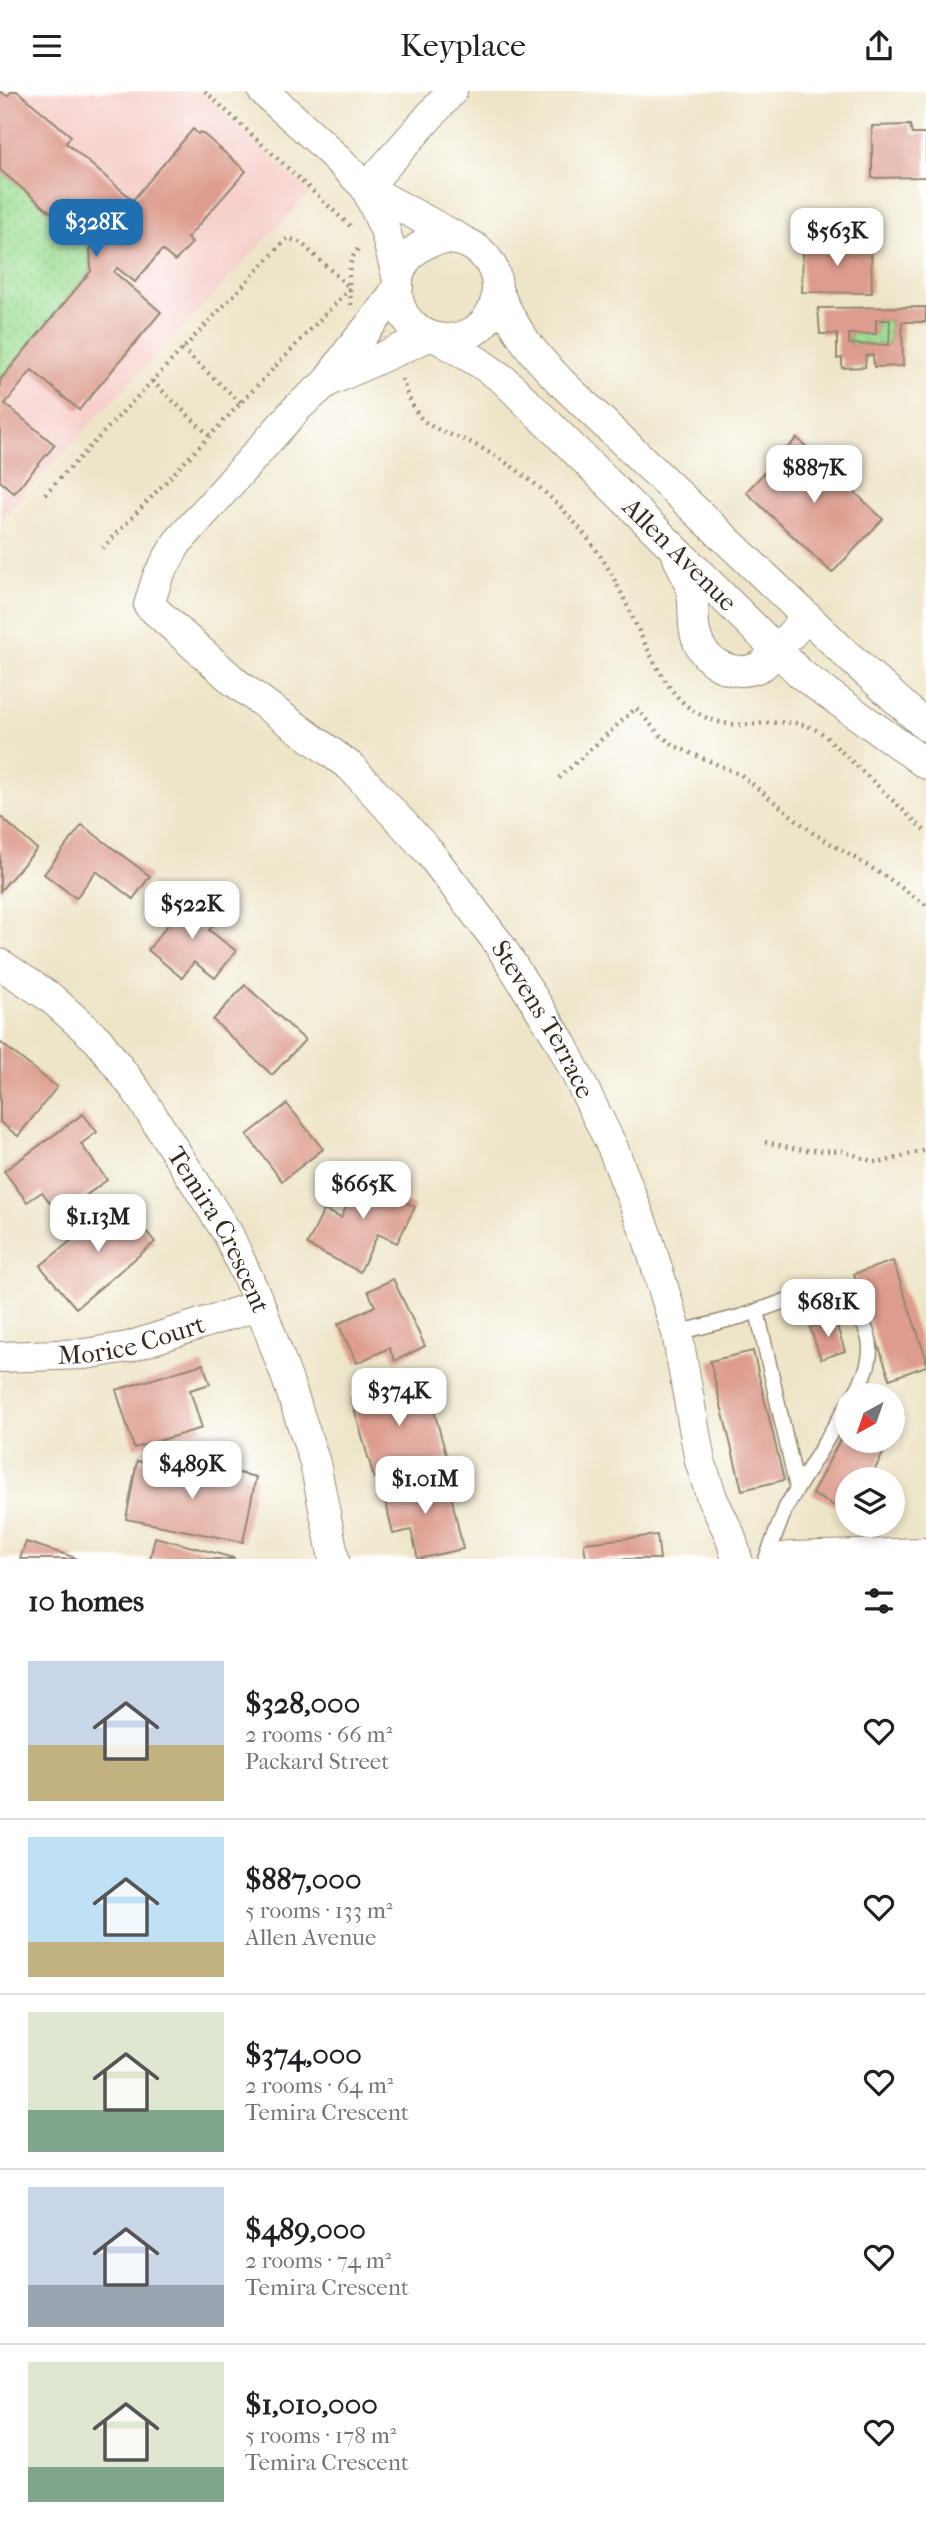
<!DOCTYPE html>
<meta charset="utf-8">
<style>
:root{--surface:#fff;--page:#f6f6f6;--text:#202124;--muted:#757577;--line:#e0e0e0;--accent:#1f6fb2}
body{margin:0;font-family:"IM FELL French Canon",serif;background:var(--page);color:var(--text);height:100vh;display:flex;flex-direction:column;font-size:26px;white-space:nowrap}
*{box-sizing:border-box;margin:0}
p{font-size:23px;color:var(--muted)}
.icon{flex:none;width:38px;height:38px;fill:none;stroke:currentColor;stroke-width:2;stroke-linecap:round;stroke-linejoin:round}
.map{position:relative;height:1468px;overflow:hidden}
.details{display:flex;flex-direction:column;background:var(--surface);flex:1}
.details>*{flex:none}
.needle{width:46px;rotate:220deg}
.buttons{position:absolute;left:835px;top:1292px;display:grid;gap:14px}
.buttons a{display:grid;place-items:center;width:70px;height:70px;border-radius:50%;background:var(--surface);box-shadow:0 4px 10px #0003;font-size:35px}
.price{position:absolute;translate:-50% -60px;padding:0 16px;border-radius:14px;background:#fff;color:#222;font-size:23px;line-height:46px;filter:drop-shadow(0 2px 4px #0008)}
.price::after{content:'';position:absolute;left:50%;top:42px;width:21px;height:16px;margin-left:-10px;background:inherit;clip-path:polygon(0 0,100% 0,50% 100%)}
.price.on{background:var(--accent);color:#fff}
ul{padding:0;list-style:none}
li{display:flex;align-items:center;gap:21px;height:175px;padding:0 28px}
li+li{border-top:2px solid var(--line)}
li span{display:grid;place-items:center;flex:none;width:196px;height:140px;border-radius:0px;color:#555}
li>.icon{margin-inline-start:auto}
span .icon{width:84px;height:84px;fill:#fffc;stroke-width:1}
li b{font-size:30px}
h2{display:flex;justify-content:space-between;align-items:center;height:84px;padding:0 28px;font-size:30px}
header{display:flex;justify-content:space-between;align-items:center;height:91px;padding:0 28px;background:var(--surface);font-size:32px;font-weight:600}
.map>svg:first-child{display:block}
.built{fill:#f7d0cc}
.green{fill:url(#green-dots);stroke:#6c8459;stroke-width:2}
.building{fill:#dd9c8d;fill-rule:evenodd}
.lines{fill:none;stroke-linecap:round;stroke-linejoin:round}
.lane-casing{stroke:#948873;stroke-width:17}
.street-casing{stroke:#948873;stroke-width:32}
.path{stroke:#948873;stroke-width:4.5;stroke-dasharray:2 5;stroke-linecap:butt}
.lane{stroke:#fff;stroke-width:14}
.street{stroke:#fff;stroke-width:30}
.labels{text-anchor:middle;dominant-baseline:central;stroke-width:6;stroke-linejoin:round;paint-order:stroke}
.street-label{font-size:26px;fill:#3b2a1e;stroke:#fff}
</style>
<header><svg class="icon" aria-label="menu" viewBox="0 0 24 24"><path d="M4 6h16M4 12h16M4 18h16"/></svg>Keyplace<svg class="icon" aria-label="share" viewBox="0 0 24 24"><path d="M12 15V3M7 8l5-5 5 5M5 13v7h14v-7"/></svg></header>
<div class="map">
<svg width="926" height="1468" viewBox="0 0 926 1468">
<defs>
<pattern id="green-dots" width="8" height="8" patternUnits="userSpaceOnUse" patternTransform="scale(1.75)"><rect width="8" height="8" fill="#9dde94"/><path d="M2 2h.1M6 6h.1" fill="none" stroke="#88bf7f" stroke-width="1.8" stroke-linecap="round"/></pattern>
</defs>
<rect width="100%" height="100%" fill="#fff"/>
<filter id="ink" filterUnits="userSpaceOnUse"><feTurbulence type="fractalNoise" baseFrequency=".0143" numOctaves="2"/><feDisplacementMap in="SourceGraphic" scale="14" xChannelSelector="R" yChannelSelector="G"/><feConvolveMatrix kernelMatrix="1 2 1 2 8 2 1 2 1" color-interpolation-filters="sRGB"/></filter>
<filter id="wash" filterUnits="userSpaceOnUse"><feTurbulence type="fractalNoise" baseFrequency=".00686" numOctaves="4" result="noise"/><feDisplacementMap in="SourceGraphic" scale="28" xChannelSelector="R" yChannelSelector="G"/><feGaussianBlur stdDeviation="1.57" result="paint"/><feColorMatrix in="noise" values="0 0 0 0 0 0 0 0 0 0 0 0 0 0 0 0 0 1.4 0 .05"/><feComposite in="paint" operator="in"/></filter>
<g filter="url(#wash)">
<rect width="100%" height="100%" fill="#eee5c8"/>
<!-- built -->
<polygon class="built" points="0,0 201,0 310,102 0,428"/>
<!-- green -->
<g class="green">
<polygon points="0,79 90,154 91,180 0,289"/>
<polygon points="876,229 890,229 889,254 849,253 849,243 875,243"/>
</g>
<g id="blocks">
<!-- building -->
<g class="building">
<polygon points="0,0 7,5 12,0 17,0 71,45 66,52 133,109 193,38 198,43 201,41 246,80 187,147 192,152 175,170 162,159 135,191 117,177 114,181 161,221 79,319 32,279 5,313 55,354 14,402 0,390 0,289 91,180 90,154 0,79"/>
<polygon points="910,34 912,43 926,43 926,86 872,87 872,35"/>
<polygon points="803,152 871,152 872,202 802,201"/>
<path d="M926,216V231H902L903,275L874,276L873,264L866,265L865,276L842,277V267L837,268V243H820L818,217ZM876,229H890L889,254L849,253V243H876Z"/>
<polygon points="797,347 883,428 832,482 746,401"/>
<polygon points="0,725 37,758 0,800"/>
<polygon points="82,734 150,785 133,808 96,780 76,807 44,783"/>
<polygon points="192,803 220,826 209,839 236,860 215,887 194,871 182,887 148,859"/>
<polygon points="245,894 305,949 272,984 213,929"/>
<polygon points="0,951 57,996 18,1045 0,1031"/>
<polygon points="287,1013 323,1058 282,1090 247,1044"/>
<polygon points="83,1023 97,1041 81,1053 107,1089 59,1124 42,1101 27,1111 4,1080"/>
<polygon points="365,1076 405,1097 400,1108 415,1116 397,1152 378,1143 360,1181 307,1154 324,1119 341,1127"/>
<polygon points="121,1109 155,1151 76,1217 40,1175"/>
<polygon points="893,1170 926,1267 926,1275 890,1288 854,1183"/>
<polygon points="393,1188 425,1255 395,1270 389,1257 357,1272 338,1233 375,1215 368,1200"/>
<polygon points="835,1229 845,1260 821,1268 810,1237"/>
<polygon points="753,1260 784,1389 742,1399 710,1270"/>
<polygon points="203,1273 210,1293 190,1299 202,1337 134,1357 116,1299"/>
<polygon points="425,1287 447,1367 374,1387 351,1307"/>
<polygon points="892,1319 903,1324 892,1344"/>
<polygon points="847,1335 847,1349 890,1349 870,1388 847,1388 847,1421 812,1403"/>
<polygon points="137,1370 229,1389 230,1380 256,1386 243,1451 126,1428"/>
<polygon points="447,1386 463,1458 418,1468 411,1439 393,1443 383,1400"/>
<polygon points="657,1444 660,1468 586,1468 584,1452"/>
<polygon points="155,1446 234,1467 234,1468 150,1468"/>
<polygon points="26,1451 76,1467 76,1468 20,1468"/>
</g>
</g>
</g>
<g filter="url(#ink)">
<use href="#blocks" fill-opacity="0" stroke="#948873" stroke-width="2"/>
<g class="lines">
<!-- lane casing -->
<g class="lane-casing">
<g id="lane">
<polyline points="757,1220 797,1397"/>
<path d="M677,1242L743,1225L822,1197C826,1197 830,1197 834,1198C851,1203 870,1240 870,1257C870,1275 863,1289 854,1304"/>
<polyline points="766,1468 786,1416 847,1315"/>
</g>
</g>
<!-- street casing -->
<g class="street-casing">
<g id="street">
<polyline points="263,0 320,51 366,97 460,148"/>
<polyline points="366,97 452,0"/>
<polyline points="366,97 385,139 398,188"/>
<circle cx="447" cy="198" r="50"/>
<path id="s1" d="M398,196L384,217L348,261L327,291L298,316L177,452L158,485L149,514L236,592L351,676L429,761L499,853L560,950L612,1055L648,1148L677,1242L700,1370L712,1407L730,1444L737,1468"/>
<path d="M498,201C516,242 532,262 564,294L845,562L926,635"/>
<path id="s2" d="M438,247L480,272L504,289L802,584L926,673"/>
<polyline points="327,291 429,245"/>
<path d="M678,467C683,477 688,487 691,498C695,512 692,527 695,541C701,572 735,590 763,574L807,526"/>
<path id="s3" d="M0,873L51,907L98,949L136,999L228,1143L260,1214L289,1293L315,1372L334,1468"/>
<path id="s4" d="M0,1266L85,1263L128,1256L260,1214"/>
<polyline points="775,1468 790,1466 926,1462"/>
</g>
</g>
<!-- path -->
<g class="path">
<polyline points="205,0 351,136"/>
<path d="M351,214C350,193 344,172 360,156"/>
<polyline points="182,258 241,312"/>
<path d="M402,288C407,302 412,319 424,330C438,341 457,345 472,352C507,370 539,393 566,422C584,442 601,463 613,486C633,522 656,590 687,615C739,655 779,613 823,643L926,741"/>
<polyline points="152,290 210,345"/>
<polyline points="45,403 288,147 301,152 350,197 103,457"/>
<polyline points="559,687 636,617 660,644 675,655 741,684 813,742 888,787 926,814"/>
<polyline points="765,1051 802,1059 843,1060 874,1071 883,1071 926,1059"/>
</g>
<!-- lane -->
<use href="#lane" class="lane"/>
<!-- street -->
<use href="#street" class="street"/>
</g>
</g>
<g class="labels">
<!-- street labels -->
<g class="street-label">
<text stroke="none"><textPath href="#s2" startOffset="326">Allen Avenue</textPath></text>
<text stroke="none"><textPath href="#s1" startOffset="985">Stevens Terrace</textPath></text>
<text stroke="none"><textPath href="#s3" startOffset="350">Temira Crescent</textPath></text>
<text stroke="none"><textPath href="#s4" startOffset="133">Morice Court</textPath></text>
</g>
</g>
</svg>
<div class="buttons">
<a><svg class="needle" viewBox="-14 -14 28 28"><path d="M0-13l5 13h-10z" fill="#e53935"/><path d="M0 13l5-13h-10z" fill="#757577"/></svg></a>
<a><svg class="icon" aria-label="layers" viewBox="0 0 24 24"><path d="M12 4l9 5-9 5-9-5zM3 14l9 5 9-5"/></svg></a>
</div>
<b class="price on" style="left:96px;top:168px">$328K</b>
<b class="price" style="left:837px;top:177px">$563K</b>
<b class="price" style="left:814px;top:414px">$887K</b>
<b class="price" style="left:192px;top:850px">$522K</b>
<b class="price" style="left:363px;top:1130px">$665K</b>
<b class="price" style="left:98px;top:1163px">$1.13M</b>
<b class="price" style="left:828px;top:1248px">$681K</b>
<b class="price" style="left:399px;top:1337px">$374K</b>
<b class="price" style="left:192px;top:1410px">$489K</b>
<b class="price" style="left:425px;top:1425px">$1.01M</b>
</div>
<section class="details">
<h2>10 homes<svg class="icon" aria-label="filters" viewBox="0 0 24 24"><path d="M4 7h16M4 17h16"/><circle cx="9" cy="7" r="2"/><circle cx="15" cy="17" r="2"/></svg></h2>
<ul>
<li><span style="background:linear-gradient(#c9d6e8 60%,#c2b280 0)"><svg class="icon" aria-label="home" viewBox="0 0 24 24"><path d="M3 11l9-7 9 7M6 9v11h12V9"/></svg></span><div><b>$328,000</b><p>2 rooms · 66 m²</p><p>Packard Street</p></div><svg class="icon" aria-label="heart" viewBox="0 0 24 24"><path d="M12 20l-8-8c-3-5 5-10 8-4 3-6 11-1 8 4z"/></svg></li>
<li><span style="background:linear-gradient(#bfe0f5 75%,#c2b280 0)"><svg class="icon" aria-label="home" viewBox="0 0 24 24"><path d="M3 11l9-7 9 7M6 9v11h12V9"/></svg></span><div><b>$887,000</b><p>5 rooms · 133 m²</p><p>Allen Avenue</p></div><svg class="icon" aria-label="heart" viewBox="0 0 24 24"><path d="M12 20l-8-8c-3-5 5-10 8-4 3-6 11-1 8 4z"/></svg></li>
<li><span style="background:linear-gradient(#dfe7d0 70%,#7fa58c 0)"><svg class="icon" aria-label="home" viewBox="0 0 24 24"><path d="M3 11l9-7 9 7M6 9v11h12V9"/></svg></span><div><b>$374,000</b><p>2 rooms · 64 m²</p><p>Temira Crescent</p></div><svg class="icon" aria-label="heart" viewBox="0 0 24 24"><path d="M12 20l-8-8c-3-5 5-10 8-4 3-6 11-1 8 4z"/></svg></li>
<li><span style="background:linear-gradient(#c9d6e8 70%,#9aa5b1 0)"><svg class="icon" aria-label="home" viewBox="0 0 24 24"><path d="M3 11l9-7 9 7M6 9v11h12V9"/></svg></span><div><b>$489,000</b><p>2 rooms · 74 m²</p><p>Temira Crescent</p></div><svg class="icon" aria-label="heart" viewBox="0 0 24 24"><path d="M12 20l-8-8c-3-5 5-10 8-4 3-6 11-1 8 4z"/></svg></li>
<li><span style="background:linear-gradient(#dfe7d0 75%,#7fa58c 0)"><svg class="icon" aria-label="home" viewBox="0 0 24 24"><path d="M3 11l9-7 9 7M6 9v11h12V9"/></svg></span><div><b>$1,010,000</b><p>5 rooms · 178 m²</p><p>Temira Crescent</p></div><svg class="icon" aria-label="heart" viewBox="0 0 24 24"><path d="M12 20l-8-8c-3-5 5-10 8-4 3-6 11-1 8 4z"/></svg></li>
</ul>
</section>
